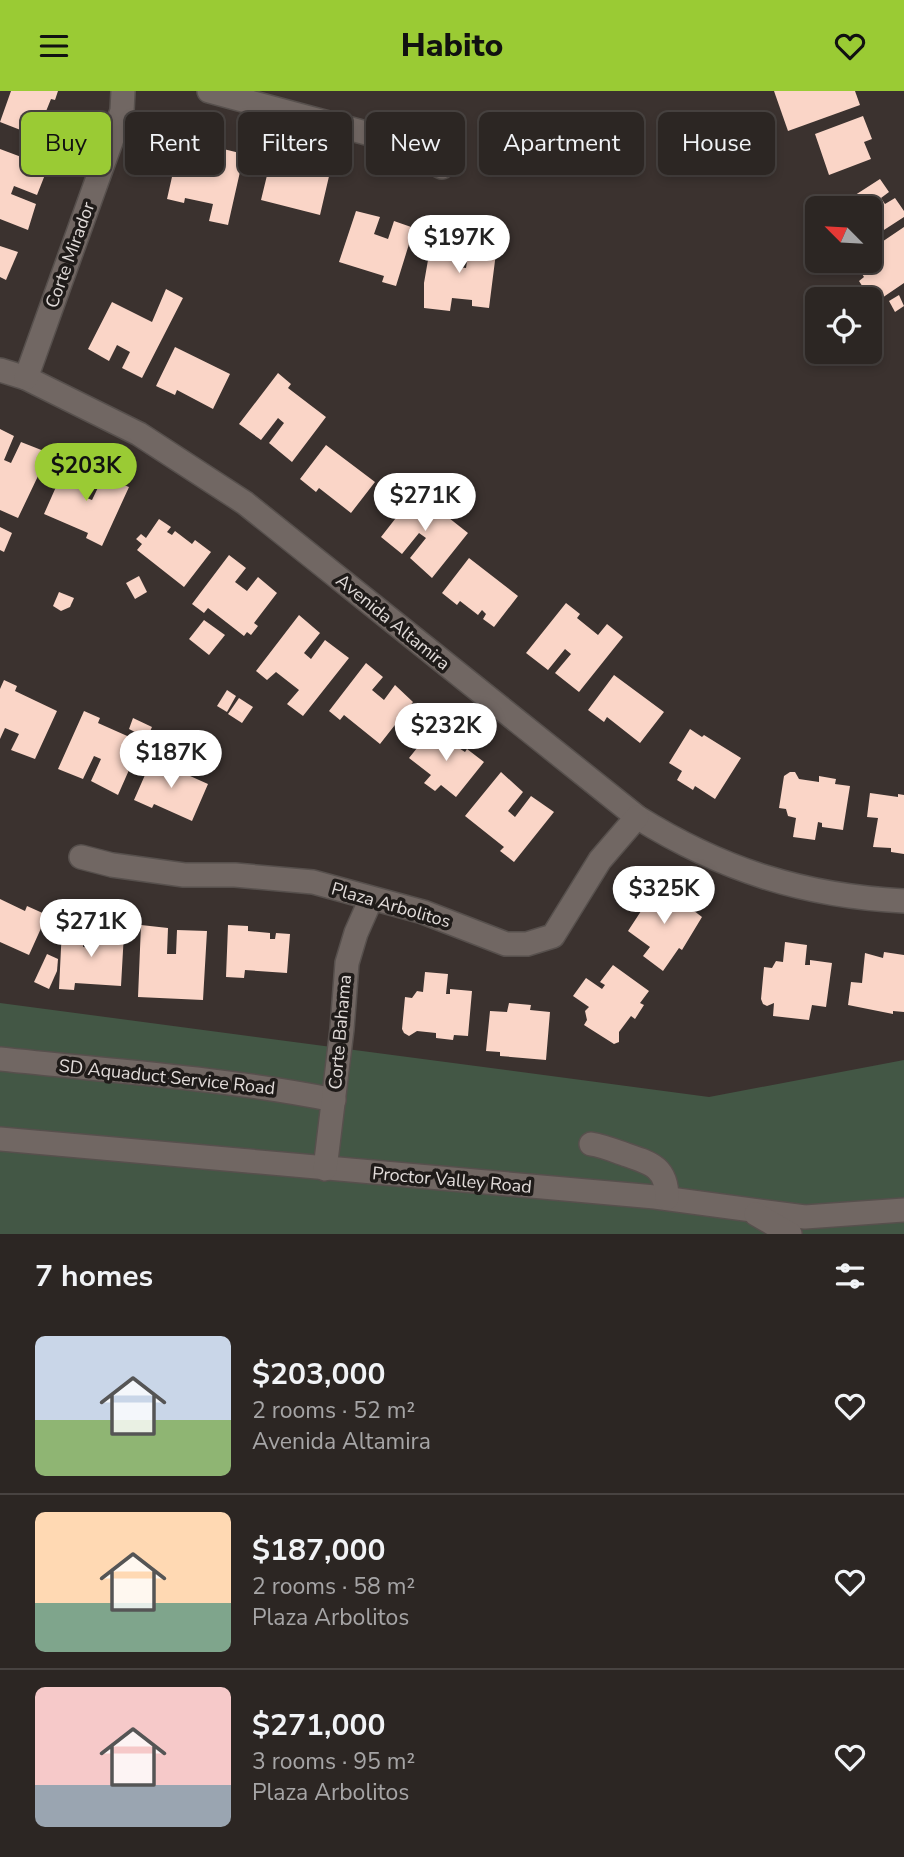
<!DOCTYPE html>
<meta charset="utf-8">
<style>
:root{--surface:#2c2623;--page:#383230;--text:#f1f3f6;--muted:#a6a5a6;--line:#484341;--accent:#9acb34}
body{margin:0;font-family:"Nunito Sans",sans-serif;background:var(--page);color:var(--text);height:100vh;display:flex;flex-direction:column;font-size:26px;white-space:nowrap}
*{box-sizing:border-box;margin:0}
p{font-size:23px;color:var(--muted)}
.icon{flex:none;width:38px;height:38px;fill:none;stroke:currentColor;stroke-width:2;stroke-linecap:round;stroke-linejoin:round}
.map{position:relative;height:1143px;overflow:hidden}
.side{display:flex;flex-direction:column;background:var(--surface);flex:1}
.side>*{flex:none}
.banner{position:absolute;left:21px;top:21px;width:863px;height:63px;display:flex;gap:14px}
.needle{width:46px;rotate:294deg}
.controls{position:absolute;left:805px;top:105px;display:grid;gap:14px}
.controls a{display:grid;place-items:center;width:77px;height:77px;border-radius:10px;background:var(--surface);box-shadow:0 4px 10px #0003,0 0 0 2px var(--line);font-size:35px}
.price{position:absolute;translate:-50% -60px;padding:0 16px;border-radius:24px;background:#fff;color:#222;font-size:23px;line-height:46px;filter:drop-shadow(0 2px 4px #0008)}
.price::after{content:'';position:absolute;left:50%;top:42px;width:21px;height:16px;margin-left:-10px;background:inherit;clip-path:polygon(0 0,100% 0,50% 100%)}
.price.on{background:var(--accent);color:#111}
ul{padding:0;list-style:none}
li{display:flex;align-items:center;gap:21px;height:175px;padding:0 35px}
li+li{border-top:2px solid var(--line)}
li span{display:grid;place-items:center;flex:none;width:196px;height:140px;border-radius:10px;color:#555}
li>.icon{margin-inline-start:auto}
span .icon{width:84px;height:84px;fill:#fffc;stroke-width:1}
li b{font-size:30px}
h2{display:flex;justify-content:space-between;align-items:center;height:84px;padding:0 35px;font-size:30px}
.tag{padding:0 24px;border-radius:10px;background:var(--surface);box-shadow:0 4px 10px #0003,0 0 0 2px var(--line);font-size:24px;line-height:63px}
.tag.on{background:var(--accent);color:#111}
header{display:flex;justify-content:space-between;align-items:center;height:91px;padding:0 35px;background:var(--accent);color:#111;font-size:32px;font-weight:800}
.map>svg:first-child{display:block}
.green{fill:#435745}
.building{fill:#fad5c7}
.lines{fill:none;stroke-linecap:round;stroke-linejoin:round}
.minor-casing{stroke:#57504d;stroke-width:26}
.minor{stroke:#716763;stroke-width:23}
.labels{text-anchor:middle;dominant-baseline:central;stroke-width:7;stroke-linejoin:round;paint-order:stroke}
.street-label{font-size:18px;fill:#e1dbd9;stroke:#1f1b19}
</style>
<header><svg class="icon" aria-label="menu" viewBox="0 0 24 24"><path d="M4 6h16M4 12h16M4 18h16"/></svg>Habito<svg class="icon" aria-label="heart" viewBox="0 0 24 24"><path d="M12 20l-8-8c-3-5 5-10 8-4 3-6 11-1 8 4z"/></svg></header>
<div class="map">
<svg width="904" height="1143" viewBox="0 0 904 1143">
<rect width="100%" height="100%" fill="#3b322f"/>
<!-- green -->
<polygon class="green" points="0,912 709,1006 904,969 904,1143 0,1143"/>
<!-- building -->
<g class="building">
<polygon points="11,0 58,0 55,9 51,8 36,45 0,31"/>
<polygon points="774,0 855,0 860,14 788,40"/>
<polygon points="863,25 872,48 864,51 871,68 829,84 815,43"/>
<polygon points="181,46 208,53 202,78 210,80 215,56 244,63 228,134 209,130 213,113 185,107 184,112 167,108"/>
<polygon points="0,58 48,76 37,104 14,95 11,103 36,113 28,139 0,128"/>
<polygon points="270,72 308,81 309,76 330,81 320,124 261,109"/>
<polygon points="880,88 889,101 881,107 885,113 895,107 904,120 904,126 870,148 870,117 835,117"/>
<polygon points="356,120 380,126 374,143 388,148 394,130 414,137 396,195 382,191 384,185 339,171"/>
<polygon points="904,136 904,192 879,209 874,201 868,204 859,190 864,186 854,170 870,170 870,159"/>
<polygon points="432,146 461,152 458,176 466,177 470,151 497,154 489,217 472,215 472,209 452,207 450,220 424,217 424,192"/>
<polygon points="0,155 18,161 6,189 0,186"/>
<polygon points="166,198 183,207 142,287 122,277 130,261 117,254 109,270 88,258 112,211 152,231"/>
<polygon points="899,204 904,215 895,221 889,210"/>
<polygon points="175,256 230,283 213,318 177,299 175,304 156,295"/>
<polygon points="278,282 291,293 288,297 326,326 292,371 269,352 284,332 278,327 261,349 239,333"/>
<polygon points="0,338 14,345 4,369 11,372 21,351 49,362 18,427 0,419"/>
<polygon points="326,354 375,391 351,422 319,397 316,401 300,388"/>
<polygon points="67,371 94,384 84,406 92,409 103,386 129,396 102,455 86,447 88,442 44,423"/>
<polygon points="420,396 434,407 430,412 468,442 432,487 410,467 426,447 419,442 402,463 381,446"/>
<polygon points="159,428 171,436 167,441 172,444 175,440 192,453 195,449 211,461 184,496 137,459 142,453 136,448 141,443 146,447"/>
<polygon points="0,436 12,442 4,461 0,459"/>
<polygon points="229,464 246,477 235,491 247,500 258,486 277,502 254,532 258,535 251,544 247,541 244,545 208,517 204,522 192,513"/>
<polygon points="469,467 518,505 494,536 483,528 486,523 482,519 478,524 460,510 457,514 442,502"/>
<polygon points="139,485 147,501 135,508 126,492"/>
<polygon points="59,501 74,507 70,516 61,520 53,515"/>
<polygon points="566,512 580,523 577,527 598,544 607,533 623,546 579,601 555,582 571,563 565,558 548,579 526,562"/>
<polygon points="299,524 320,542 304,562 311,568 325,549 349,567 303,625 287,613 299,599 276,581 267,589 256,580"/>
<polygon points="204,529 225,544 209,564 189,548"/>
<polygon points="366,572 383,586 372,599 384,609 395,594 413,611 380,653 344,624 340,629 329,620"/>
<polygon points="614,584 664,621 640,652 607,626 604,631 588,619"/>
<polygon points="4,589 17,595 15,600 57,620 35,668 11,659 19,643 5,637 0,648 0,598"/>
<polygon points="227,599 236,605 227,621 217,615"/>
<polygon points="239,607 253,616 242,632 228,623"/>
<polygon points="84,620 100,627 98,632 134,648 137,642 129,638 133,627 152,636 147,647 144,645 118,704 91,690 101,668 94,665 83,688 58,678"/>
<polygon points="434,636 454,654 465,661 467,658 484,671 456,706 441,694 435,700 424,692 431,684 409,667"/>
<polygon points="690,638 702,646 704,644 741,667 715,708 695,695 693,699 677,689 682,680 669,672"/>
<polygon points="175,646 179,658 164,663 160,651"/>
<polygon points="152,668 208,693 192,730 154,713 152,717 134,709"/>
<polygon points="501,681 523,701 508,720 515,726 531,705 554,721 514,771 500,760 504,756 465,725"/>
<polygon points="790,681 795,681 799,688 819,691 819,685 836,688 835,693 850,695 843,739 822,736 822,732 818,731 815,749 793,746 796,727 788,725 786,718 779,717 784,685"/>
<polygon points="870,702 898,706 898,703 904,704 904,763 891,761 891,757 873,756 878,727 867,726"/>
<polygon points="660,794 702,826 682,859 679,857 663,880 643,865 650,856 628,840 645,814 641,810 648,800 653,804"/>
<polygon points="0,808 25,820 27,815 47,824 29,864 0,851"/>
<polygon points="141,834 168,837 167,863 176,863 177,839 207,840 203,909 138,906"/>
<polygon points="228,834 248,835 248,840 270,842 270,848 275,848 276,842 290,843 287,882 245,879 244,887 226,886"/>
<polygon points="62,837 84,838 83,856 97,857 99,839 124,842 121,895 75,892 74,899 59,898"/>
<polygon points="785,851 807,854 805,874 810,874 810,869 832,872 826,916 812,914 809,929 773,925 774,912 767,915 763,913 761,908 764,876 772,877 776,870 783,871"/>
<polygon points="884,861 904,864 904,921 893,920 893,923 848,914 851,891 862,892 865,862 883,867"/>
<polygon points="47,863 58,868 57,880 49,898 34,891"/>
<polygon points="613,874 649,900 640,912 644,914 635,928 631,925 619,941 619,951 614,953 584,934 587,929 585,920 589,916 573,905 586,887 602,898 605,894 600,891"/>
<polygon points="425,881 448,883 446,903 450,903 450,898 472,900 468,945 454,944 453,949 436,947 436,942 417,940 409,945 404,942 402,938 405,906 412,907 417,900 423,901"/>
<polygon points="509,912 531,914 530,919 550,921 546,969 500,965 500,961 486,960 490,920 507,921"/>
</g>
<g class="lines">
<!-- minor casing -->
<g class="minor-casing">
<g id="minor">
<polyline points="209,0 381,46 442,76"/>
<path d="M0,279L26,287L139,343L245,412L637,726C722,779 804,805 904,810"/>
<polyline points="26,287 122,20 123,0"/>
<polyline points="81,766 112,774 184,784 235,784 313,791 423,821 506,853 527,853 553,845 600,769 637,726"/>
<path d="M0,968C111,980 224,987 334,1009"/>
<polyline points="0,1048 655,1106 805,1126 904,1119"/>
<path d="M591,1053C603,1055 613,1059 624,1063C651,1072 667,1076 667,1107"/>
<polyline points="325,1078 342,938 347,872 356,842 371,808"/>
<polyline points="756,1123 790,1143"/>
</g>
</g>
<!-- minor -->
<use href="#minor" class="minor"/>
</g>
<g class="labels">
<!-- street labels -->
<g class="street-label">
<text transform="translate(70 164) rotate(-70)">Corte Mirador</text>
<text transform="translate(393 531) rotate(39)">Avenida Altamira</text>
<text transform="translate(391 814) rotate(16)">Plaza Arbolitos</text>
<text transform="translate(340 941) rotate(-85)">Corte Bahama</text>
<text transform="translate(167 986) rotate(6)">SD Aquaduct Service Road</text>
<text transform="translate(452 1089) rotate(5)">Proctor Valley Road</text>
</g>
</g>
</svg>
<div class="controls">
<a><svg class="needle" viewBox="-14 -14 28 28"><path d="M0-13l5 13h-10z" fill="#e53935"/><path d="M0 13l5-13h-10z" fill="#a6a5a6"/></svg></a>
<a><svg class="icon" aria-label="locate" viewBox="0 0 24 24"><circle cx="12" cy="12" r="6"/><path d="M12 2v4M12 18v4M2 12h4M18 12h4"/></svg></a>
</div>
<b class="price" style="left:459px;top:184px">$197K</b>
<b class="price on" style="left:86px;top:412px">$203K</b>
<b class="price" style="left:425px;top:442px">$271K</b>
<b class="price" style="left:446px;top:672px">$232K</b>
<b class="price" style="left:171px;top:699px">$187K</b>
<b class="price" style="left:664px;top:835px">$325K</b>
<b class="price" style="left:91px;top:868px">$271K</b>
<div class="banner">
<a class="tag on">Buy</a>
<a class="tag">Rent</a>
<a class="tag">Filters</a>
<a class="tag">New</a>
<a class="tag">Apartment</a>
<a class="tag">House</a>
</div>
</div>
<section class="side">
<h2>7 homes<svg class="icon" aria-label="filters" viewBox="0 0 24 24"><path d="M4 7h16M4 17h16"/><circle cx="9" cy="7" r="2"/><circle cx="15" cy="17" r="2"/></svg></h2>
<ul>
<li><span style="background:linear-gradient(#c9d6e8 60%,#8fb573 0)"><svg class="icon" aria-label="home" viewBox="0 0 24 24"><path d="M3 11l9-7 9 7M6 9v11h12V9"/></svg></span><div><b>$203,000</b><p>2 rooms · 52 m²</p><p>Avenida Altamira</p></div><svg class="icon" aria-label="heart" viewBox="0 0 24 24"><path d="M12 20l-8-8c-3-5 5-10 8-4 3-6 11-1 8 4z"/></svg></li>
<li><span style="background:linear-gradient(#ffd9b3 65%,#7fa58c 0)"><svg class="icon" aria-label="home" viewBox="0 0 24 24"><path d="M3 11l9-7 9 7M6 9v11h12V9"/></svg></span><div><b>$187,000</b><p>2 rooms · 58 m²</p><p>Plaza Arbolitos</p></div><svg class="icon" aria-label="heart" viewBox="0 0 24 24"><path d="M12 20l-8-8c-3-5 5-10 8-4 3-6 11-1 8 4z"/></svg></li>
<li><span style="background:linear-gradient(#f6c9c9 70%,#9aa5b1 0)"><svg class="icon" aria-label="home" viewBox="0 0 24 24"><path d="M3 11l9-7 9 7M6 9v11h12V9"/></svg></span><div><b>$271,000</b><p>3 rooms · 95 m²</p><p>Plaza Arbolitos</p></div><svg class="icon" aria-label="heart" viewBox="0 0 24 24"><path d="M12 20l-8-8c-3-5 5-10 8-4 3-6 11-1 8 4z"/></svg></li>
</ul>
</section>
